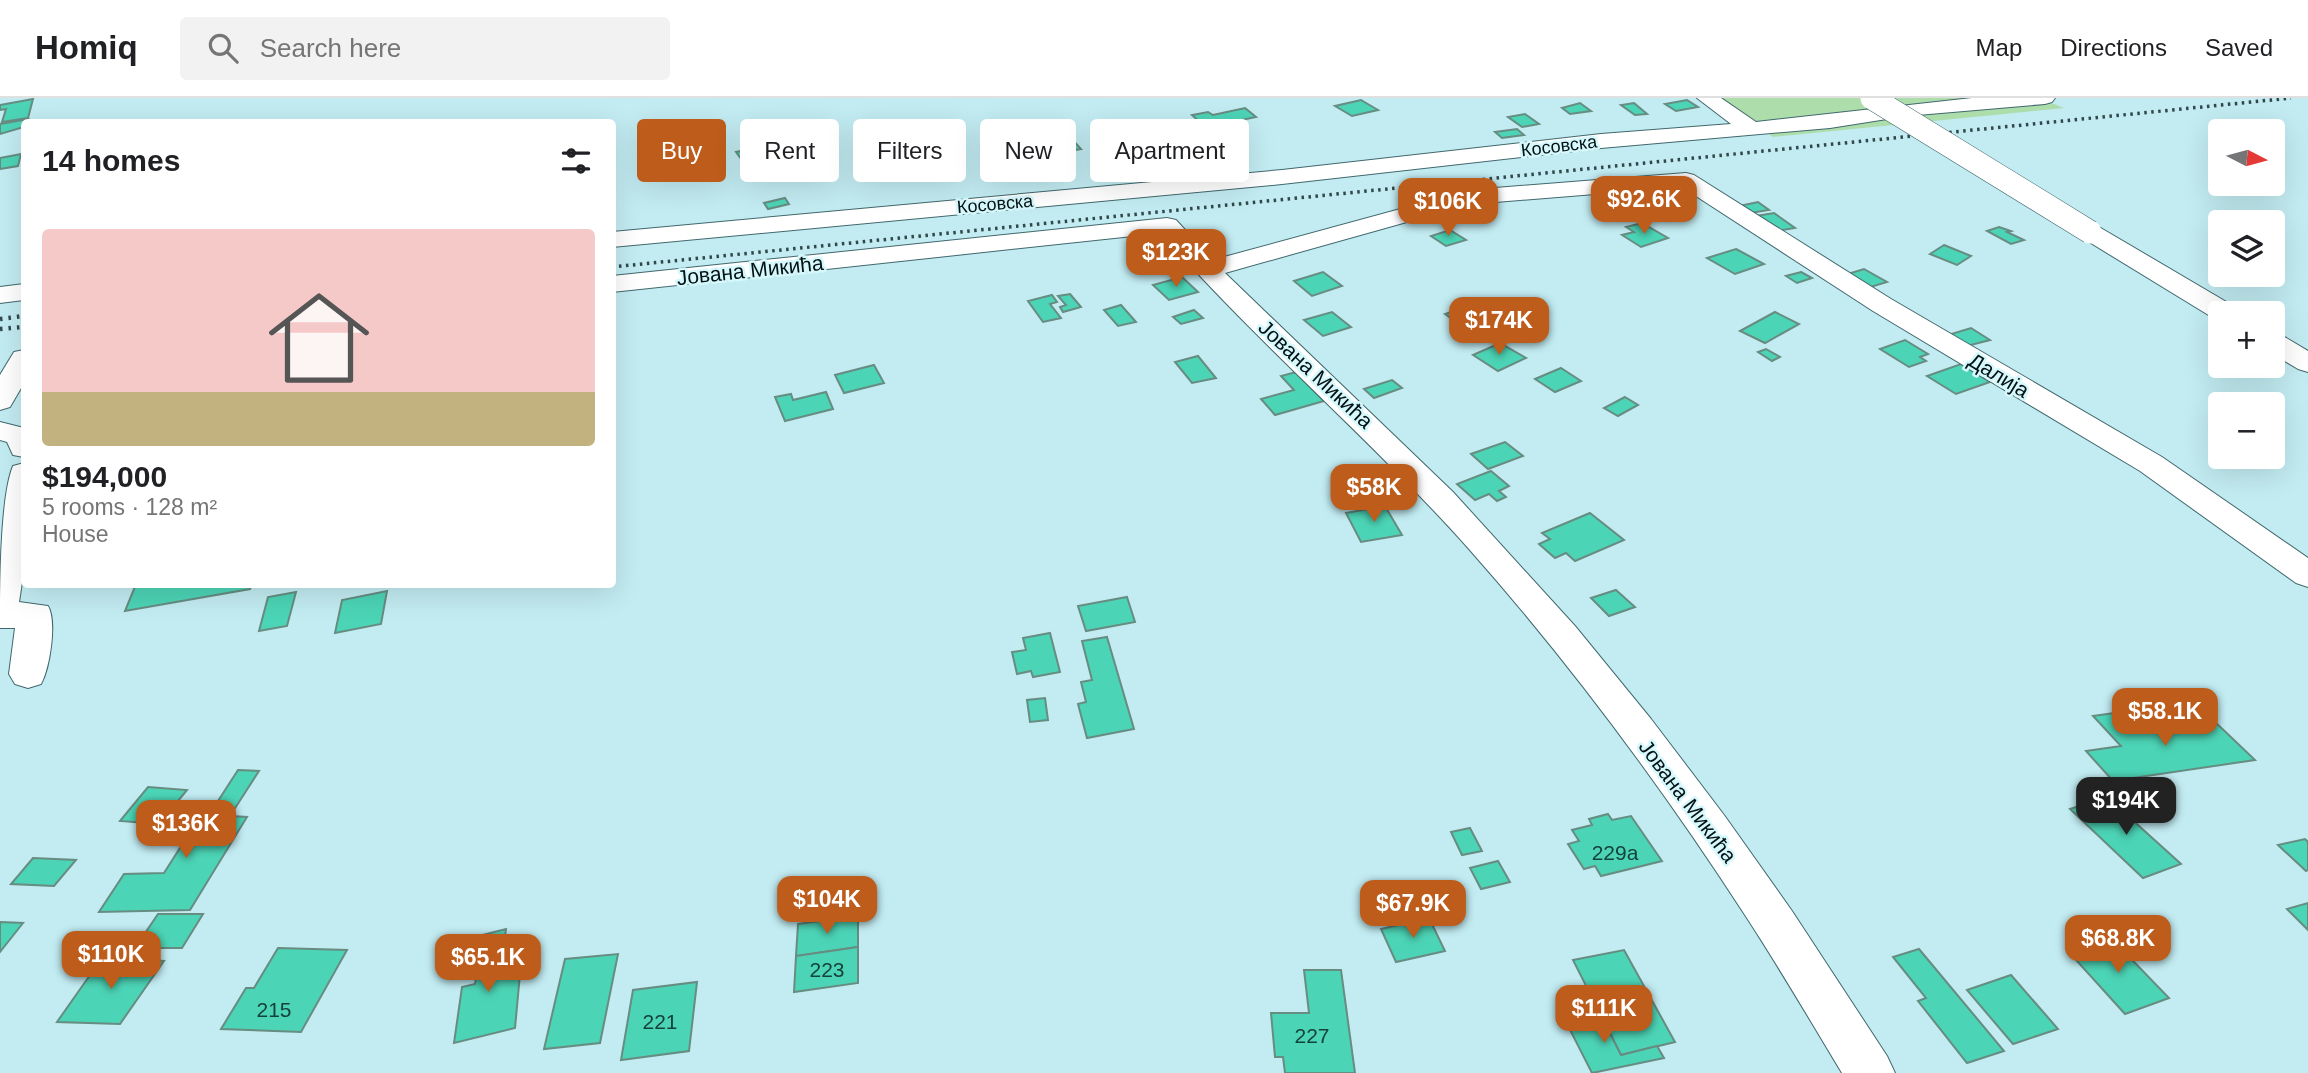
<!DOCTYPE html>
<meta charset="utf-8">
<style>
:root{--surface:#fff;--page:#f2f2f2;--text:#202124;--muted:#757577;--line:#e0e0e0;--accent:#be5d1b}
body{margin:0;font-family:Arial,sans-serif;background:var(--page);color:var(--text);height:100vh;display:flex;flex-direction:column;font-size:26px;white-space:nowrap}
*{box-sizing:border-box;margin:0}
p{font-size:23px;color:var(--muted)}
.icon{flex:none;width:38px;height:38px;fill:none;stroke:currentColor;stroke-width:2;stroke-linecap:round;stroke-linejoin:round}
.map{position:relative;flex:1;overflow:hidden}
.sheet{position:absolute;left:21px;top:21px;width:595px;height:469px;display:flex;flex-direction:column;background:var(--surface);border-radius:7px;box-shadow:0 7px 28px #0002}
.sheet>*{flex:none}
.guide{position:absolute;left:637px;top:21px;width:665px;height:63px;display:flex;gap:14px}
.needle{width:46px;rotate:96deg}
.fabs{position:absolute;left:2208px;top:21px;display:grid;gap:14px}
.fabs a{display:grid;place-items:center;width:77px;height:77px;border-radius:7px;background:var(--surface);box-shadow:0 7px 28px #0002;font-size:35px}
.price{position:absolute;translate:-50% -60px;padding:0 16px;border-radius:14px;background:var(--accent);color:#fff;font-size:23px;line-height:46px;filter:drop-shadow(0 2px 4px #0008)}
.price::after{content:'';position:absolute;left:50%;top:42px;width:21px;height:16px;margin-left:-10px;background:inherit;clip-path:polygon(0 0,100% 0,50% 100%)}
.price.active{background:#222;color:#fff}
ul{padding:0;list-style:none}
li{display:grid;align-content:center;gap:14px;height:371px;padding:0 21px}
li+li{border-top:2px solid var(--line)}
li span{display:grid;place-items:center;height:217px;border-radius:7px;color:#555}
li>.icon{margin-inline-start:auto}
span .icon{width:126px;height:126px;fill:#fffc;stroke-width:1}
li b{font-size:30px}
h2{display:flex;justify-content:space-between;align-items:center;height:84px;padding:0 21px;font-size:30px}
.pill{padding:0 24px;border-radius:7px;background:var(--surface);box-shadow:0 7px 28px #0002;font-size:24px;line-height:63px}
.pill.active{background:var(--accent);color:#fff}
header{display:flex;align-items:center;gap:42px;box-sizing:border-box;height:98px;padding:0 35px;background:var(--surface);border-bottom:2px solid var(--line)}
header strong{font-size:33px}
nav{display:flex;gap:38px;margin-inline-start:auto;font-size:24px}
.search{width:490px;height:63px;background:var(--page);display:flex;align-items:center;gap:18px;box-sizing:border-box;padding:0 24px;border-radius:7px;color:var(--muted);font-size:26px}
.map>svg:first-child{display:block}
.green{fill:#aeddac}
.building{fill:#4cd4b6;stroke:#678c82;stroke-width:2}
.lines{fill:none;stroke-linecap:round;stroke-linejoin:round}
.minor-casing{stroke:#41686d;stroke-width:2}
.minor{fill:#fff;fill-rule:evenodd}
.rail-far1{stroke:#32474a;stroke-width:3.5;stroke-dasharray:2.5 4.5;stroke-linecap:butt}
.rail{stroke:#32474a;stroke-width:4.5;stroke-dasharray:2.5 6;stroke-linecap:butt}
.minor-bridge-casing{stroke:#41686d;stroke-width:24;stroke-linecap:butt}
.minor-bridge{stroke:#fff;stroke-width:23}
.labels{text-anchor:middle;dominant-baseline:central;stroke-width:5;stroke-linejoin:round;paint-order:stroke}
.far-street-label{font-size:18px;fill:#041214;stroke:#d6f8fc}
.street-label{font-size:21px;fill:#041214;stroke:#d6f8fc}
.near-number-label{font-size:21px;fill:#16423c}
</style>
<header>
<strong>Homiq</strong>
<div class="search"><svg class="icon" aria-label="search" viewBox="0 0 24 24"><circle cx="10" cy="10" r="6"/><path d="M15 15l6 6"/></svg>Search here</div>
<nav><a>Map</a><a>Directions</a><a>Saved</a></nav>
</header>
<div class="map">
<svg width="2308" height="975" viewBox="0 0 2308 975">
<rect width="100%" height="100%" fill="#c2ecf2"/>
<!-- green -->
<polygon class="green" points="1717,0 2039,0 2064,10 1773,39"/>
<!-- building -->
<g class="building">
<polygon points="33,1 28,20 2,24 6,11 0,12 0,7"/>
<polygon points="1361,2 1378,12 1352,18 1335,8"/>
<polygon points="1687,2 1698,9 1676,13 1665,6"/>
<polygon points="1580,5 1591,13 1570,16 1562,10"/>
<polygon points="1634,5 1647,16 1635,17 1621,7"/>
<polygon points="1245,10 1256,19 1218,27 1213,23 1201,25 1192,17 1208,14 1213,17"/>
<polygon points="1525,16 1539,26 1522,29 1508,19"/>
<polygon points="28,21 24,29 0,36 0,26"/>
<polygon points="1177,30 1191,41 1166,47 1152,35"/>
<polygon points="1517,31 1524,37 1502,40 1495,34"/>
<polygon points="1070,39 1081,51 1046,57 1037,45"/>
<polygon points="764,48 772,59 744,65 736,54"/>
<polygon points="21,56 18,68 0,71 0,60"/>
<polygon points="785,100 789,106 768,111 764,105"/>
<polygon points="1758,104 1769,112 1750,115 1739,108"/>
<polygon points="1774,115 1795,130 1770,134 1749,119"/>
<polygon points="1638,126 1644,130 1649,129 1668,140 1641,149 1622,137 1634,134 1626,129"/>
<polygon points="1999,129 2011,133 2007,134 2024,142 2011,146 1987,133"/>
<polygon points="1450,132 1466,142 1446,148 1431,138"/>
<polygon points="1944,147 1971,158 1957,167 1930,156"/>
<polygon points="1736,151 1764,166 1735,176 1707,160"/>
<polygon points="1864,171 1887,184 1864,191 1841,178"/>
<polygon points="1323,174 1342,188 1312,198 1294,183"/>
<polygon points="1801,174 1812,180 1797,185 1786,178"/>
<polygon points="1182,179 1198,194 1169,202 1153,187"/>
<polygon points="1070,196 1081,209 1063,214 1060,209 1066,207 1058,198"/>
<polygon points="1052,197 1057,204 1050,206 1061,220 1043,224 1028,203"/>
<polygon points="1473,206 1490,217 1462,228 1445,216"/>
<polygon points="1121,207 1136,224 1118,228 1104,212"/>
<polygon points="1194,212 1203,220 1181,226 1173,219"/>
<polygon points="1332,214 1351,229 1323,238 1304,222"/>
<polygon points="1775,214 1799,226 1765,245 1740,233"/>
<polygon points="1971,230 1990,242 1967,248 1948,237"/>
<polygon points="1905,242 1928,256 1920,259 1926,263 1909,269 1880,251"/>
<polygon points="1500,245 1526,260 1498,273 1473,257"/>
<polygon points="1766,251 1780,259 1772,263 1758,254"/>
<polygon points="1198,258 1216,280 1192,285 1175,264"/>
<polygon points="1961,266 1990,284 1956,296 1927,278"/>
<polygon points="874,267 884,285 844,295 835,277"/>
<polygon points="1561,270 1581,283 1555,294 1535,281"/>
<polygon points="1296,274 1324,303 1275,317 1261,301 1294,292 1281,278"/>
<polygon points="1392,282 1402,290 1374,300 1364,291"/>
<polygon points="826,294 833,311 785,323 775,299 791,296 793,302"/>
<polygon points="1625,299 1638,307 1618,318 1604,310"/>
<polygon points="1505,344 1523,358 1488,371 1471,356"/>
<polygon points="1491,373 1509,388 1499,393 1506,399 1497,403 1489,396 1475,402 1457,386"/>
<polygon points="1385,408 1402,437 1361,444 1346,415"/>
<polygon points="1590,415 1624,442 1575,463 1566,455 1555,460 1539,446 1550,441 1542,435"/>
<polygon points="136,486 252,486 250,491 125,513"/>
<polygon points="1616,492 1635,509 1609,518 1591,500"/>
<polygon points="387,493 381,526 335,535 342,502"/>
<polygon points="296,494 287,528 259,533 268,499"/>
<polygon points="1127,499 1135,524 1086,533 1078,508"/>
<polygon points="1050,535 1060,574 1033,579 1031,573 1017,576 1012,554 1026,552 1023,540"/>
<polygon points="1107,539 1134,631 1087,640 1078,606 1086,604 1081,584 1092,582 1082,543"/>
<polygon points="1045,600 1048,622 1030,624 1027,602"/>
<polygon points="2121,614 2138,631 2211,620 2255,662 2113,683 2086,653 2121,648 2093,618"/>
<polygon points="238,672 259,673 230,718 247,719 190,812 99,814 124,776 164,775 199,720 207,720"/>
<polygon points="148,689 187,692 159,726 120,723"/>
<polygon points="2107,699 2181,766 2143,780 2070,711"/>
<polygon points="1608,716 1612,722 1631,718 1662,763 1601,778 1595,768 1584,771 1568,746 1579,743 1572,732 1592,727 1589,721"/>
<polygon points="1470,730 1482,753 1462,757 1451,734"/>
<polygon points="2305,741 2308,744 2308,772 2306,773 2278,747"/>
<polygon points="33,760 76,762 54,788 11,786"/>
<polygon points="1498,763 1510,784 1481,791 1470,770"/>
<polygon points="2308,805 2308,832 2287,811"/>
<polygon points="158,816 203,816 182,850 135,850"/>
<polygon points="858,818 858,849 796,858 798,826"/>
<polygon points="1429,820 1445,853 1396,864 1381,831"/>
<polygon points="0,824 23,825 0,854"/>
<polygon points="506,831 500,880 520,876 515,930 454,945 462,889 475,886 482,837"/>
<polygon points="2109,838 2169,900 2125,916 2067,852"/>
<polygon points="858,849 858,885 794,894 796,858"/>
<polygon points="278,850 347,852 301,934 221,931 246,890 254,890"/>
<polygon points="1919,851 2004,953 1967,965 1918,903 1926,900 1893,859"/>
<polygon points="1624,852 1675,944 1621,957 1573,862"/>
<polygon points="618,856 600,945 544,951 565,861"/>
<polygon points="102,860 164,863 120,926 57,924"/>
<polygon points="1304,872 1341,872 1355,975 1285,975 1283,959 1275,959 1271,915 1309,915"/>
<polygon points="2011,877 2058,931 2013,946 1967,892"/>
<polygon points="697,884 689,953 621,962 633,892"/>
<polygon points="1599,914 1621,957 1657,948 1664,960 1592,975 1565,922"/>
</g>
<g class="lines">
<!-- minor casing -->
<g class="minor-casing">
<g id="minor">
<polygon points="1697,0 1721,0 1756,24 1972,0 2055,0 2052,4 2045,6 1906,18 1830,30 1601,50 1282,86 612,149 612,134 1282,72 1601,36 1731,26"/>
<path d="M1686,75L1694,77L1891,201L2162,359L2308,460V489L2296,485L2140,373L1873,213L1682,89L1471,106L1225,175L1453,394L1575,528L1651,621L1724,717L1792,813L1887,958L1895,975H1842C1810,922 1779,869 1745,817C1662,689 1570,565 1469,451C1371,341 1257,245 1161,135L612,194V178L1167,120L1176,122L1213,162L1470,92Z"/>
<polygon points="2090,127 2099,129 2235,209 2239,215 2221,215 2221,222 2215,221 2081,139 2078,134 2081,129"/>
<polygon points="24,186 24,202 0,205 0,189"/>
<polygon points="2273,236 2283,238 2308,253 2308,274 2298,271 2273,256"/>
<polygon points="24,252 24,285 10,309 0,312 0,277 14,254"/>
<polygon points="0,324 24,330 24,359 13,357 7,344 0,342"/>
<path d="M24,365V471L19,504L48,508C57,523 50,570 41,586L28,590L15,586L9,576L15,530H0C0,491 0,399 13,368Z"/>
</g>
</g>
<!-- minor -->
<use href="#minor" class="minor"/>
<!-- rail-far1 -->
<polyline class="rail-far1" points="612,169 2291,0"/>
<!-- rail -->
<g class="rail">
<polyline points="0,221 24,218"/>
<polyline points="0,231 24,229"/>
</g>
<!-- minor-bridge casing -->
<g class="minor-bridge-casing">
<polyline id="minor-bridge" points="1872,0 2090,134"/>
</g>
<!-- minor-bridge -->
<use href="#minor-bridge" class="minor-bridge"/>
</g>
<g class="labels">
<!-- far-street labels -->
<g class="far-street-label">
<text transform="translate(1559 48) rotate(-7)">Косовска</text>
<text transform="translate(995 106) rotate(-5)">Косовска</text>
</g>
<!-- street labels -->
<g class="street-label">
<text transform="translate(750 172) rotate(-6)">Јована Микића</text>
<text transform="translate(1316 276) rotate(43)">Јована Микића</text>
<text transform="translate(1999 277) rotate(31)">Далија</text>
<text transform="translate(1688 703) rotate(53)">Јована Микића</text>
</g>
<!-- near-number labels -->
<g class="near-number-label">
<text x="1615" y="754">229a</text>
<text x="827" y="871">223</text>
<text x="274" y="911">215</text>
<text x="660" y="923">221</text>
<text x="1312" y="937">227</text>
</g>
</g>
</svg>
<div class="fabs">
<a><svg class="needle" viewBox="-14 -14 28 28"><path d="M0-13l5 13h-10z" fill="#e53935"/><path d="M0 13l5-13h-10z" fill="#757577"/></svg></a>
<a><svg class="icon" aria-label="layers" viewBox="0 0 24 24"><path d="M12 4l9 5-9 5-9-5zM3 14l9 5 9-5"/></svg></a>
<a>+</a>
<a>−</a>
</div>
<b class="price" style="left:1644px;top:138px">$92.6K</b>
<b class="price" style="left:1448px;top:140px">$106K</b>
<b class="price" style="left:1176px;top:191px">$123K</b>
<b class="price" style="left:1499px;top:259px">$174K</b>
<b class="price" style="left:1374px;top:426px">$58K</b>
<b class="price" style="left:2165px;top:650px">$58.1K</b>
<b class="price active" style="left:2126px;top:739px">$194K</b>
<b class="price" style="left:186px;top:762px">$136K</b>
<b class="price" style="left:827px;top:838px">$104K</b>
<b class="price" style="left:1413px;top:842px">$67.9K</b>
<b class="price" style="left:2118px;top:877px">$68.8K</b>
<b class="price" style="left:111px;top:893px">$110K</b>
<b class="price" style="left:488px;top:896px">$65.1K</b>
<b class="price" style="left:1604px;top:947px">$111K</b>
<div class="guide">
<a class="pill active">Buy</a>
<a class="pill">Rent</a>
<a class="pill">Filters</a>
<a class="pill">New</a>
<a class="pill">Apartment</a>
</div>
<section class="sheet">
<h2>14 homes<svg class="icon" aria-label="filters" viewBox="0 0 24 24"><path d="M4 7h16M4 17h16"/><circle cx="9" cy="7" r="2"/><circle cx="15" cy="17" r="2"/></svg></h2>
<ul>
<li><span style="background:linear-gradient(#f6c9c9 75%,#c2b280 0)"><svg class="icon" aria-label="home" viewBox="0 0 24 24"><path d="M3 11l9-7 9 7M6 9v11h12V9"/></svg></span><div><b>$194,000</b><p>5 rooms · 128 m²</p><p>House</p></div></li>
</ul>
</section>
</div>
